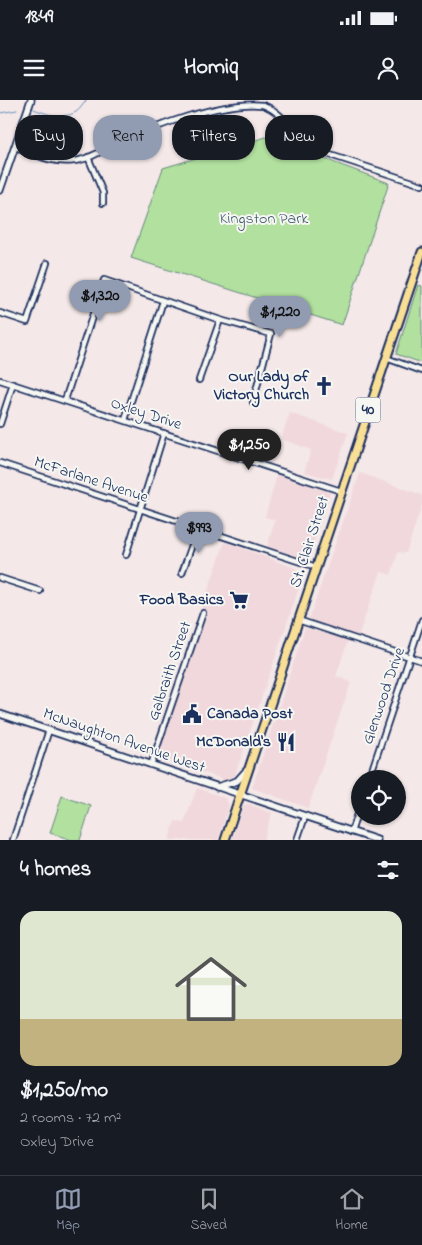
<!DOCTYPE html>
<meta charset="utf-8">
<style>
:root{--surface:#171b24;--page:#242831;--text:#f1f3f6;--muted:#9ea1a6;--line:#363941;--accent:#919bb2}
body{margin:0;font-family:"Indie Flower",sans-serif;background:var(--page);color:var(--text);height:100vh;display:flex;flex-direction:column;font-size:19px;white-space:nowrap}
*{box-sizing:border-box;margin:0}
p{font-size:16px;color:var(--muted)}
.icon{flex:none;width:28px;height:28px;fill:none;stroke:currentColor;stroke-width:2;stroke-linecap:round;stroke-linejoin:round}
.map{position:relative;height:740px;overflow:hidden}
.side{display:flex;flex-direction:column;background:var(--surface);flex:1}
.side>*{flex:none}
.hud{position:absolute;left:15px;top:15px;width:392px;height:45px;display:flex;gap:10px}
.tools{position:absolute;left:351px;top:670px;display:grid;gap:10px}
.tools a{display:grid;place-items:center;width:55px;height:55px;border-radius:50%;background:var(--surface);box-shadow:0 1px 4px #0004;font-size:25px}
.price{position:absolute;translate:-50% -42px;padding:0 11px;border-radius:18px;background:var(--accent);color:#111;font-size:16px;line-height:32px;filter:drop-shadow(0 1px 2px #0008)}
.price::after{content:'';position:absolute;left:50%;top:30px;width:15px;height:11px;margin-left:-8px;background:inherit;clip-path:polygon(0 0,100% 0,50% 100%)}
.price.on{background:#222;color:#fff}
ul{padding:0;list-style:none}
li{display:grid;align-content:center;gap:10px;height:265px;padding:0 20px}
li span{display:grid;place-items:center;height:155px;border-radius:15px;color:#555}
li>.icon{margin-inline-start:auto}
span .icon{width:90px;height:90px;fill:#fffc;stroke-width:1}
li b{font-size:21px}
h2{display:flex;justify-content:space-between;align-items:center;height:60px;padding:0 20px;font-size:21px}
.chip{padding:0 18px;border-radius:20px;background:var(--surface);box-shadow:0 1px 4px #0004;font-size:18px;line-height:45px}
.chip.on{background:var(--accent);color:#111}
.status{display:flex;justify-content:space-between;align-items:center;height:35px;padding:0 25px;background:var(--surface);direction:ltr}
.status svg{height:14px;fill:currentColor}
header{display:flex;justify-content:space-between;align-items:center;height:65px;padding:0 20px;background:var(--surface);font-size:22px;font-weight:700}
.menu{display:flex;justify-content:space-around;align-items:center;height:70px;border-top:1px solid var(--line);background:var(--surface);font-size:14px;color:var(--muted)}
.menu a{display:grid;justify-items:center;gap:2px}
.menu .on{color:var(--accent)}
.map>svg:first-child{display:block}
.built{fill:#f1d8dd}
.green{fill:#b1e09f;stroke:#66887e}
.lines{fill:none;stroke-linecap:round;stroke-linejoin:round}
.stream{stroke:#6990bc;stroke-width:1}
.street-casing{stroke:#1b2f5e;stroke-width:8}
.secondary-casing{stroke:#1b2f5e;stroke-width:9}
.primary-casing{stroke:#1b2f5e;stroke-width:11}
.street{stroke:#f6f6f2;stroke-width:4.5}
.secondary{stroke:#f6f6f2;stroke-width:5.5}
.primary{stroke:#f9df96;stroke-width:7}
.labels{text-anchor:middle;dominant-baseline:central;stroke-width:4;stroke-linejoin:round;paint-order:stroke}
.shield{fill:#f6f6f2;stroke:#5d6b8a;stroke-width:1}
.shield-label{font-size:15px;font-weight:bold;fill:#1b2f5e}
.park-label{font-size:16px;fill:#405b6e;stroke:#f6f6f2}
.poi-label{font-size:16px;font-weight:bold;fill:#1b2f5e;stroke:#f6f6f2;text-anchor:end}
.street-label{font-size:16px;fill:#1b2f5e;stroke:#f6f6f2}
</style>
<div class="status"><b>18:49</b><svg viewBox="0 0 49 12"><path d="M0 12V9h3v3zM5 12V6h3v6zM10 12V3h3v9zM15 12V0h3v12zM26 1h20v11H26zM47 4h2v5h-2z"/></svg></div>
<header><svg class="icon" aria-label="menu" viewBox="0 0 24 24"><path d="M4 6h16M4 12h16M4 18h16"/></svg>Homiq<svg class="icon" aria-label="person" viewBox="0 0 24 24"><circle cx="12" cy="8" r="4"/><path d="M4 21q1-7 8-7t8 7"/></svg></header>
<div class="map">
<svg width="422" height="740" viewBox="0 0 422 740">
<rect width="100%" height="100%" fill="#f4e8e8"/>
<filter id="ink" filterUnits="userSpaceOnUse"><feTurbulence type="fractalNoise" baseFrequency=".02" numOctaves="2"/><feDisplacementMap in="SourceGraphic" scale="10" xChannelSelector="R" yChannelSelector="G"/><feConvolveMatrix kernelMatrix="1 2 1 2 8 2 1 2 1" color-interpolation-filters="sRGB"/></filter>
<g filter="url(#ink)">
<!-- built -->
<g class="built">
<polygon points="290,313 348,333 332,379 304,372 311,350 281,339"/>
<polygon points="360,373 422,395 422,405 406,453 398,452 391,475 381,472 358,536 309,519"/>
<polygon points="277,375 330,392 308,460 267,447 275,420 265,417"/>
<polygon points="225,442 295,468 302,479 235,675 225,680 160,658 157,654 208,512 201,510"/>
<polygon points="305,528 348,540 336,576 351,582 308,708 252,688"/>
<polygon points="197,688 225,698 229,705 218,740 169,740 175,721 184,723"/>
<polygon points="248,704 272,713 263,740 232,740 243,706"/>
</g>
<!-- green -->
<g class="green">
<polygon points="266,37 389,83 342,225 131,158 163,68"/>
<polygon points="418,185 422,186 422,263 396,254"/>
<polygon points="62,696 91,706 80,740 72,740 50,733"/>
</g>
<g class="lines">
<!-- stream -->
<g class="stream">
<path d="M34,9C47,14 62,20 76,12C81,9 83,3 87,0"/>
<polyline points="0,13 17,10"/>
</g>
<!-- street casing -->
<g class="street-casing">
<g id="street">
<path d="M16,47C34,54 53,64 74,61C88,60 103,50 116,44C153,27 222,0 263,5C284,12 297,39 318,51L422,85"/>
<polyline points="88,57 103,93 103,103"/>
<polyline points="0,213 27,222 47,163"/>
<polyline points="386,258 422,271"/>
<polyline points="0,280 341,391"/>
<polyline points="199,280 220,220"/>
<polyline points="65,300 104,180 220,220 271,234 253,302"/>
<polyline points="125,320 163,201"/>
<polyline points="0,324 13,284"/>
<polyline points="0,363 316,467"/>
<polyline points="126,455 164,333"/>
<polyline points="182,473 198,428"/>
<polyline points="0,478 40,491"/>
<polyline points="298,520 422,561"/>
<polyline points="151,665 203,513"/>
<polyline points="369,679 422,520"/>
<polyline points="351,732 360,705"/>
<polyline points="13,740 49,630"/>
<polyline points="297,740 305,717"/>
</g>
</g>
<!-- secondary casing -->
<g class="secondary-casing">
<g id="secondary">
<polyline points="0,90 31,0"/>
<polyline points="0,614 377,740"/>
<polyline points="217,687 237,681 246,671"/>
</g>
</g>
<!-- primary casing -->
<g class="primary-casing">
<polyline id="primary" points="225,740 422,152"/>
</g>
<!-- street -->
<use href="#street" class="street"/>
<!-- secondary -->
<use href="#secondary" class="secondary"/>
<!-- primary -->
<use href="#primary" class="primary"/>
</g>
</g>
<!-- icons -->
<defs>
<g id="church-bare" transform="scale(1.5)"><path d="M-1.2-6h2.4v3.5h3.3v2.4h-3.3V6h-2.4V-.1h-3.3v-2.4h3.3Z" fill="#1b2f5e" stroke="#f6f6f2" stroke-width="2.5" paint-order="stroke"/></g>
<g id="supermarket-bare" transform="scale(1.5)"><path d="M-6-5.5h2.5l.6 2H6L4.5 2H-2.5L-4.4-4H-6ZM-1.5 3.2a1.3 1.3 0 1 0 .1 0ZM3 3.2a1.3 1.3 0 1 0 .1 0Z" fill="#1b2f5e" stroke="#f6f6f2" stroke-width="2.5" paint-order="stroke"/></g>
<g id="civic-bare" transform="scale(1.5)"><path d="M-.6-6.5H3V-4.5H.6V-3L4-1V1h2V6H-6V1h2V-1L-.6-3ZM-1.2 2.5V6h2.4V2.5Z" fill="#1b2f5e" stroke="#f6f6f2" stroke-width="2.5" paint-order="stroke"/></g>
<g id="restaurant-bare" transform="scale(1.5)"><path d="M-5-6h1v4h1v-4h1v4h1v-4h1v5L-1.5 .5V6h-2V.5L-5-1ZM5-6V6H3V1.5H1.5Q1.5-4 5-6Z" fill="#1b2f5e" stroke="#f6f6f2" stroke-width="2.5" paint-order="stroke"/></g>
</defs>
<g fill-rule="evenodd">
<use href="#church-bare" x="324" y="286"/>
<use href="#supermarket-bare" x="239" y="500"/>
<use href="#civic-bare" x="192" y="614"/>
<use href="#restaurant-bare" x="286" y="642"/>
</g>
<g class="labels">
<!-- shield labels -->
<rect class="shield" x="355.5" y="297.5" width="25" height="25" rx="4"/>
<g class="shield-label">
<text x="368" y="310">40</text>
</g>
<!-- park labels -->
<g class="park-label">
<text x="264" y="119">Kingston Park</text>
</g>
<!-- poi labels -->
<g class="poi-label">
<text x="309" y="277">Our Lady of<tspan x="309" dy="18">Victory Church</tspan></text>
<text x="224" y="500">Food Basics</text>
<text x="207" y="614" text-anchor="start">Canada Post</text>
<text x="271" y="642">McDonald's</text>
</g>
<!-- street labels -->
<g class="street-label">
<text transform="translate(146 314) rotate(18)">Oxley Drive</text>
<text transform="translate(91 380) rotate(18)">McFarlane Avenue</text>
<text transform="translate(310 442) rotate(-72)">St. Clair Street</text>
<text transform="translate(170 571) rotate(-71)">Galbraith Street</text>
<text transform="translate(384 596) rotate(-71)">Glenwood Drive</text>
<text transform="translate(124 641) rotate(19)">McNaughton Avenue West</text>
</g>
</g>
</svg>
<div class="tools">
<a><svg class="icon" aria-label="locate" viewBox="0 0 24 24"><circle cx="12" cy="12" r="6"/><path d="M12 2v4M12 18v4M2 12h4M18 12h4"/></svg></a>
</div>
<b class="price" style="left:100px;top:222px">$1,320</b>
<b class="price" style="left:280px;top:238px">$1,220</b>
<b class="price on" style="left:249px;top:371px">$1,250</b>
<b class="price" style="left:199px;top:454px">$993</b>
<div class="hud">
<a class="chip">Buy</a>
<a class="chip on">Rent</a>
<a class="chip">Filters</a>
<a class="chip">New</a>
</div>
</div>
<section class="side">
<h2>4 homes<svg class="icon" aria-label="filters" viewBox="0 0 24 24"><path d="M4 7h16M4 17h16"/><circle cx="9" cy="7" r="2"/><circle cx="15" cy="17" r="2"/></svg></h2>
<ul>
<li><span style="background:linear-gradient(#dfe7d0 70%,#c2b280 0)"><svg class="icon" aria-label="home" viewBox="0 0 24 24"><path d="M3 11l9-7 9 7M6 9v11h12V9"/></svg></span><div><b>$1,250/mo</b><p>2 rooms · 72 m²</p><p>Oxley Drive</p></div></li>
</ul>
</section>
<nav class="menu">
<a class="on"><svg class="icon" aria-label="map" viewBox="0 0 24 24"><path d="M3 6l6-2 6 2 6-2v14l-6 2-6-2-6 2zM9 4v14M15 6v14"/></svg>Map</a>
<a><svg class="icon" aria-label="saved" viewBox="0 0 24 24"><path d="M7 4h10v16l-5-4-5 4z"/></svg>Saved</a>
<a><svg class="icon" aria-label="home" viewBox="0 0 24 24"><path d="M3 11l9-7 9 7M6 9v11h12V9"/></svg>Home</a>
</nav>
